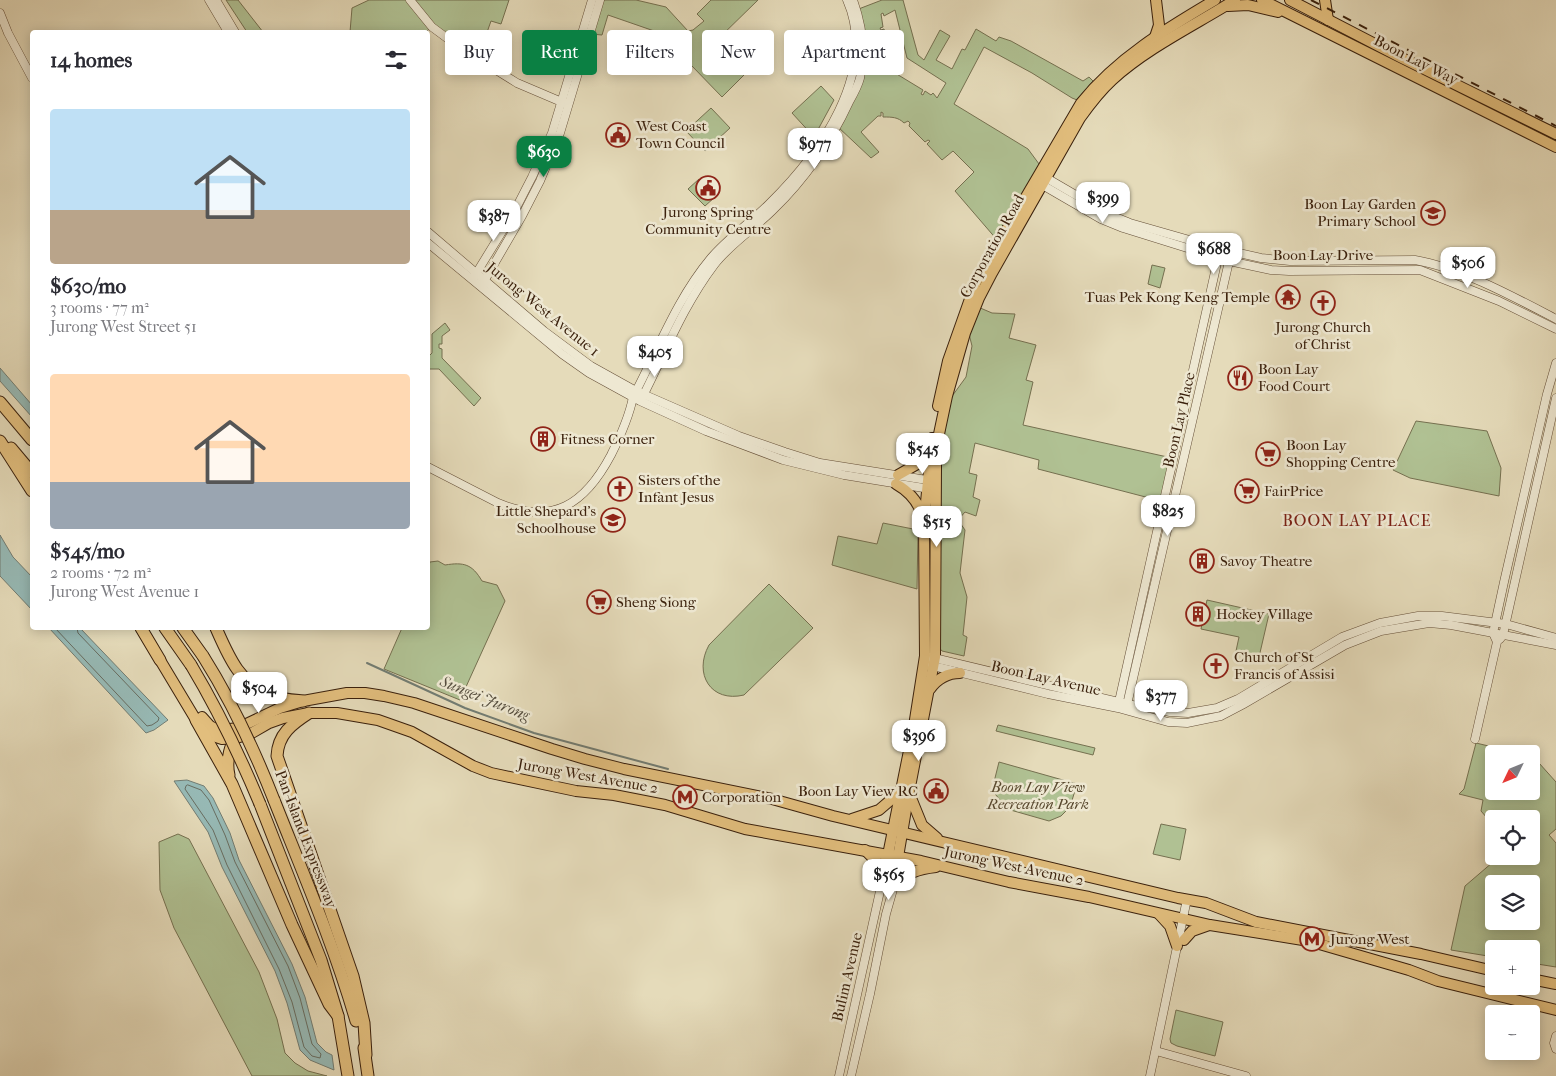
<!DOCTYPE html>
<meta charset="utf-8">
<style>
:root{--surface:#fff;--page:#f7f7f7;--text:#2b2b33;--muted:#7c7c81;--accent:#0b8043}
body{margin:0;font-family:"IM FELL French Canon",serif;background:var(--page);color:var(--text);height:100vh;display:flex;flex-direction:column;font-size:19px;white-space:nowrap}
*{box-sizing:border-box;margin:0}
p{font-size:16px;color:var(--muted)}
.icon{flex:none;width:28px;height:28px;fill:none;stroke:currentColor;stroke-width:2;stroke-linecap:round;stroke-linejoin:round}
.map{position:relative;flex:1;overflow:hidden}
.details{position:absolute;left:30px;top:30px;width:400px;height:600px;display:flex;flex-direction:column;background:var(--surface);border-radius:5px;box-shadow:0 2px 12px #0003}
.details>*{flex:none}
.top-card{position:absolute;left:445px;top:30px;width:475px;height:45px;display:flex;gap:10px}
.needle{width:32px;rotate:227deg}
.buttons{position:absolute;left:1485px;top:745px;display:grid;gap:10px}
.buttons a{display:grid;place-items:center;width:55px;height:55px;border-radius:5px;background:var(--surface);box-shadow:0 2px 12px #0003;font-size:25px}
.price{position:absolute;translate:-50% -42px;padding:0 11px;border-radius:10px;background:#fff;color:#222;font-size:16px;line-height:32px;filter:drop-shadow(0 1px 2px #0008)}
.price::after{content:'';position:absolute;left:50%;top:30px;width:15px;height:11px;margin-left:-8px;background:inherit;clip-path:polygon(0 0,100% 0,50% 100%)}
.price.current{background:var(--accent);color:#fff}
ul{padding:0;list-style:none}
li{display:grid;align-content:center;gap:10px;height:265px;padding:0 20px}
li span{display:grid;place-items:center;height:155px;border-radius:5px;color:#555}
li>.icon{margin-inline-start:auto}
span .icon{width:90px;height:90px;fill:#fffc;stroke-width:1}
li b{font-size:21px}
h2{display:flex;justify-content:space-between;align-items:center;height:60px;padding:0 20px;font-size:21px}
.chip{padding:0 18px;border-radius:5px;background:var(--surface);box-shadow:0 2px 12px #0003;font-size:18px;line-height:45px}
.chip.current{background:var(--accent);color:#fff}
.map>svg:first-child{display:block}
.green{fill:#b0c193;stroke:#757050;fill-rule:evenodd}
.water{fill:#97bab6;stroke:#727c72}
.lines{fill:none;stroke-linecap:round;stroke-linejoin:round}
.shore{stroke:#686d61;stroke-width:1}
.stream{stroke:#727c72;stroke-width:2}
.minor-casing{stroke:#654f38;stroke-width:9}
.major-casing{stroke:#3a200c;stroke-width:12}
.highway-casing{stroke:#3a200c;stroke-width:13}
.minor{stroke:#eee8d2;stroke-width:8}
.major{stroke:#e2be7d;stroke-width:10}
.highway{stroke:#e2be7d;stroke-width:11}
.rail{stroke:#3a200c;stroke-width:2;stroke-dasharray:9 9;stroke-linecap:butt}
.highway-bridge-casing{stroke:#3a200c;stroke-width:13;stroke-linecap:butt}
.highway-bridge{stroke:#e2be7d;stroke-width:11}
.labels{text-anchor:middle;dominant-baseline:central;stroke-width:5;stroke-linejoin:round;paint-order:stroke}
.street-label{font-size:15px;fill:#3a200c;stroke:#eee8d2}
.poi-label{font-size:15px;fill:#3a200c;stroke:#eee8d2;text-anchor:start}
.park-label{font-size:15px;font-style:italic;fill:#58482e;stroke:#eee8d2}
.neighbourhood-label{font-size:16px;letter-spacing:1px;fill:#7a1f14;stroke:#eee8d2}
.water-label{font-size:16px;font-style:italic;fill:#564e3f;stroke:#eee8d2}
</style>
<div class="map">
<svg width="1556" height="1076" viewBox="0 0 1556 1076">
<rect width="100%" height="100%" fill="#e5dbba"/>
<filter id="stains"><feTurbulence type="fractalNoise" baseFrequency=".004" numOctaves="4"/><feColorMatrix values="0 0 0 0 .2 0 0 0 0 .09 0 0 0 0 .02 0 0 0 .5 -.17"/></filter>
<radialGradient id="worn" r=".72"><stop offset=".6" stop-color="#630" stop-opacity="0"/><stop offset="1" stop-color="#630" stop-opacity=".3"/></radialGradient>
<!-- green -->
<g class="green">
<polygon points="226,0 238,0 263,32 247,32"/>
<polygon points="369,0 406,0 429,29 426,32 350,32 352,8"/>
<polygon points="413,0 509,0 501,24 491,21 479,55 460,44 433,24"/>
<polygon points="601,0 636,0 666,7 688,31 693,30 704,21 697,14 711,0 758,0 716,41 746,73 722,97 660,33 608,15 602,35 591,34"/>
<path d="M882,0H903L918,55L924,60L940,30L950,36L936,60L952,69L962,49L965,50L976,29L996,41L999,37L1011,41L1083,81L1089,77L1093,81L1077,100L1072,98L1032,73L984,47L954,104L1028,149L1042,168L998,241L955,191L974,172L953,151L942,160L927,144L930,141L928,140L925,142L909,126L910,123L908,121L904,123C898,117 892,117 883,117V113L881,112V116H878L861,132L879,152L871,158L838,127L860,80L862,31L856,10ZM895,10L907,58L946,83L937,98L933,93L931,95L925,91L923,95L921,94L923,90L895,73L884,29L881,30L880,28L883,27L881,14L883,13L884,16Z"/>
<polygon points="821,86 834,100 814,137 792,113"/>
<polygon points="711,108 730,128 705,151 686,131"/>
<polygon points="699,179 715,197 705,206 688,189"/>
<polygon points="1152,265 1165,268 1160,288 1148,284"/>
<polygon points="978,307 992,313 1015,314 1009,338 1036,345 1026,380 1033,382 1023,425 1172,458 1161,501 1038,469 1039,460 975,443 969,473 977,475 973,497 980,500 976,516 965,512 958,520 965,530 960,573 967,597 963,635 967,637 964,656 942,651 937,645 938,470 945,418 950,399 966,377 972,346 969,334"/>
<polygon points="445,323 450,330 442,336 442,344 439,344 439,348 442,349 442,358 481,398 474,406 439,369 428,369 428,357 432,353 432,334"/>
<polygon points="1416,421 1487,431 1501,468 1499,496 1410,478 1393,470"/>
<polygon points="883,523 918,530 917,589 832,565 838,536 877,544"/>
<path d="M438,561L445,565C464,562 472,564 482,581L497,585L505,601L460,700L384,669L402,628H428V569L430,562Z"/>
<path d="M769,584L813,628L744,695C711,703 693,674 709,645Z"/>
<polygon points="1207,600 1269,614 1259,657 1236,651 1239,637 1201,629"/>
<polygon points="998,725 1095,748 1093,755 996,731"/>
<path d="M1476,743L1522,754H1494V791H1531V758L1539,763L1556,782V829L1549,835L1556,843V967L1531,963V949H1494V957L1451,950L1465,886L1500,856H1531V819H1494V826L1481,811L1483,800L1459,794L1464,789ZM1494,884H1531V921H1494Z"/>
<polygon points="999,762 1077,784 1070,807 1061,816 1049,821 1007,809 992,790"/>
<polygon points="1161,824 1186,829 1180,860 1153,854"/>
<polygon points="178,834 189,839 259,972 277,1019 285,1053 295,1063 308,1071 327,1076 252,1076 174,928 160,890 159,842"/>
<polygon points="1176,1010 1223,1022 1215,1056 1177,1046 1171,1043 1170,1039"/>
</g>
<!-- water -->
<g class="water">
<polygon points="0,368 32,405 32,417 0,381"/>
<polygon points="0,535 13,557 32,577 32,610 0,576"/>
<polygon points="49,628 80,628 168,720 154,730 146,733"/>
<polygon points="187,780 204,786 213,798 230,833 239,860 292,964 305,997 317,1043 326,1052 332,1055 334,1070 310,1060 300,1050 287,1003 275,971 222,867 208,832 174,781"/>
</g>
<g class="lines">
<!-- shore -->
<g class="shore">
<polyline points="55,628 147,726 152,725 158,721 159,718 78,633 77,628"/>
<polygon points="188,785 201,790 209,800 225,835 235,862 288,966 300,998 312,1044 321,1054 320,1058 312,1056 304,1047 292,1002 279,969 227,865 213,830 185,789 186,786"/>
</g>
<!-- stream -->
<polyline class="stream" points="367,663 465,708 534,733 668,769"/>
<!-- minor casing -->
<g class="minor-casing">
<g id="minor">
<polyline points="209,0 228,32"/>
<polyline points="216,0 235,32"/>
<polyline points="410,0 432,27 459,47 517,83 564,103"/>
<polyline points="0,13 8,33 32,78"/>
<path d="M1043,176L1110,215L1130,223L1221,249L1261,258L1290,261L1415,260C1461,268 1514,297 1556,319"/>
<polyline points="1039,183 1101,219 1123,228 1229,261 1271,270 1289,271 1420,270 1499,301 1556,329"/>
<polyline points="428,232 544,331 591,366 636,391 739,436 785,452 820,463 933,481"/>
<polyline points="428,243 562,354 589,373 640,401 706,431 783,460 844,475 930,489"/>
<polyline points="474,277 514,212 532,177 552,133 592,0"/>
<polyline points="483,283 522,216 540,181 560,133 600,0"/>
<path d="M642,398C665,353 683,306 714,265C730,244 754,229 773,210C805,179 830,143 849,102C853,95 858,86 860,78C866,51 862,25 853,0"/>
<path d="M428,467L498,503C553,526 585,504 611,455C620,437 629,418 633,397C658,350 676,300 711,258C728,238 750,223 769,204C819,155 879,73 847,0"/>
<polyline points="1500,639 1503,635 1556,398"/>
<polyline points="930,657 1127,704 1170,712 1188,713 1217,708 1238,699 1342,637 1380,623 1418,616 1442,616 1506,624 1556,638"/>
<polyline points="929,665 1048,694 1118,708 1168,722 1187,723 1221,716 1242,705 1345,645 1381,631 1429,623 1451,625 1556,645"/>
<polyline points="1118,706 1219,254"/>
<polyline points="1126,709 1230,257"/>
<polyline points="1475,739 1497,642 1493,633 1504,582 1547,394 1556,363"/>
<polyline points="1556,1036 1554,1043 1556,1049"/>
<polyline points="1156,1051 1246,1076"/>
<polyline points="839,1076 888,855"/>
<polyline points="851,1076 870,994 886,914 894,886 898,857"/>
<polyline points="1150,1076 1187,899"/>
</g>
</g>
<!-- major casing -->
<g class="major-casing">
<g id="major">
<polyline points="1262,0 1556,147"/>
<polyline points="1290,0 1400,57 1556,134"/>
<polyline points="1325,0 1328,20"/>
<polyline points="1228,6 1248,5 1278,12"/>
<polyline points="1155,37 1159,25 1156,0"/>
<path d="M938,406L948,361L976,282L1081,103C1117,58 1166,29 1215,0"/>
<polyline points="898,475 919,463 930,452"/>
<path d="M896,484C910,492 919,502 923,518"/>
<polyline points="160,660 196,720 205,731 213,736 222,739 236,738 250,734 269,723 283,718 309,713 337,713 378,720 412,732 473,766 491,773 576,791 614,795 665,805 745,829 921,861 1009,882 1089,897 1210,925 1309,941 1409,970 1438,981 1556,1010"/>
<path d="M930,689C938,678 947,673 960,673"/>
<polyline points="202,717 210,726 216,729 230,729 238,728 280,708 303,701 347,693 365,693 384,696 414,703 552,749 585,759 624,769 772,799 833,816 1178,898 1206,903 1256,922 1421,954 1494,971"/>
<polyline points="909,793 922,825 937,838"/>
<polyline points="852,819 879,810 900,792"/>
<polyline points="865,850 878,863 881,886"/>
<polyline points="888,855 914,726 925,656 924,524 932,438"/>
<path d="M898,857L909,792L935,657L936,465L939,434L947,396L965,333L979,298L992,273L1080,118C1090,104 1100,91 1112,80C1147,48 1195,25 1235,0"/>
<path d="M894,886C906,873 918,869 936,867"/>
<polyline points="1159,914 1170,926 1177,946"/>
<polyline points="1184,940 1192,931 1209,925"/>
<polyline points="1531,979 1556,984"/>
</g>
</g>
<!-- highway casing -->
<g class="highway-casing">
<g id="highway">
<polyline points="0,402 32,440"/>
<polyline points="0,441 32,491"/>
<polyline points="11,448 32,473"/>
<polyline points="141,628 160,660"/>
<polyline points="165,628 191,665"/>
<polyline points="183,628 203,656"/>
<path d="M216,628C228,655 239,683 269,695C279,699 292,700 303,701"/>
<path d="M309,713C292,724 278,734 277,756L353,976L364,1023L366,1055"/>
<polyline points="196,720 232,784 292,925 329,1004 338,1016"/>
<path d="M229,775C225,759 232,743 238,728"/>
<path d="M274,800C303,873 334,945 356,1021"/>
<polyline points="260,804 321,960 338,1016 348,1076"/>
<polyline points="364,1048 368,1076"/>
</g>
</g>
<!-- minor -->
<use href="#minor" class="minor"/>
<!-- major -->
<use href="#major" class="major"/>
<!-- highway -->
<use href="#highway" class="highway"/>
<!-- rail -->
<polyline class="rail" points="1311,0 1556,126"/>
<!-- highway-bridge casing -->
<g class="highway-bridge-casing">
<g id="highway-bridge">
<path d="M203,656C232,702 254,749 274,800"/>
<path d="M191,665C218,710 240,756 260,804"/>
</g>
</g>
<!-- highway-bridge -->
<use href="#highway-bridge" class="highway-bridge"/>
</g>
<!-- icons -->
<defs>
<g id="civic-ring" transform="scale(1.25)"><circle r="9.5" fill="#eee8d2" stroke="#8f2418" stroke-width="1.5"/><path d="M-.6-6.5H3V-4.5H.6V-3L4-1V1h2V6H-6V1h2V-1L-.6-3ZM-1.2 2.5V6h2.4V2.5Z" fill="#8f2418"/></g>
<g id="school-ring" transform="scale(1.25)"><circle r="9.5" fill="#eee8d2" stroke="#8f2418" stroke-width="1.5"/><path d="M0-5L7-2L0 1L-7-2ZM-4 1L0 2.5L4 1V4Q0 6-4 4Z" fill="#8f2418"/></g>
<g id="temple-ring" transform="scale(1.25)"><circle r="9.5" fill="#eee8d2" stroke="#8f2418" stroke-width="1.5"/><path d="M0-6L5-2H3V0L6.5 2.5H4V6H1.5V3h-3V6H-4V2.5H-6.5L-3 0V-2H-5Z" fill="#8f2418"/></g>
<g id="church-ring" transform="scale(1.25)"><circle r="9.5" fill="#eee8d2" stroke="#8f2418" stroke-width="1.5"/><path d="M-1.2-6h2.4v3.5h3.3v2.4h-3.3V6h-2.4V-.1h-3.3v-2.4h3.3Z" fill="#8f2418"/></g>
<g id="restaurant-ring" transform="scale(1.25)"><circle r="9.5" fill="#eee8d2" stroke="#8f2418" stroke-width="1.5"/><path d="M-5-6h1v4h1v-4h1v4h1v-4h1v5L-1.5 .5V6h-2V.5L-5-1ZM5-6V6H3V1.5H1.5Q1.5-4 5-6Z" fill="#8f2418"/></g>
<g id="building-ring" transform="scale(1.25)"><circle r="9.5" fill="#eee8d2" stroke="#8f2418" stroke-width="1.5"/><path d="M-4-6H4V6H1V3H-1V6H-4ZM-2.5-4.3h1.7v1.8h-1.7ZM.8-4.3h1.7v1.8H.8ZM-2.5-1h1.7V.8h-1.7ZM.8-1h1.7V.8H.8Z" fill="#8f2418"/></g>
<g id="supermarket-ring" transform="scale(1.25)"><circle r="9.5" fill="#eee8d2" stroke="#8f2418" stroke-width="1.5"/><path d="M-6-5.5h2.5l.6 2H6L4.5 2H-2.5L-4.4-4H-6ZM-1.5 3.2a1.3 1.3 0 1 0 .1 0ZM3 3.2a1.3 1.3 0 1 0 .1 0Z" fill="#8f2418"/></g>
<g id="metro-ring" transform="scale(1.25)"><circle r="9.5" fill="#eee8d2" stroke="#8f2418" stroke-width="1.5"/><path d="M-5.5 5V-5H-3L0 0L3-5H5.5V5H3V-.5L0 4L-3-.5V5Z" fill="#8f2418"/></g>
</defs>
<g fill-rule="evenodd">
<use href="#civic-ring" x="618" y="135"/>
<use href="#civic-ring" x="708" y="188"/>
<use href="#school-ring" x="1433" y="213"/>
<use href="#temple-ring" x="1288" y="297"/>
<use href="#church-ring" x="1323" y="303"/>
<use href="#restaurant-ring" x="1240" y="378"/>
<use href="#building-ring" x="543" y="439"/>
<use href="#supermarket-ring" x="1268" y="454"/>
<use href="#church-ring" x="620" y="489"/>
<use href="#supermarket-ring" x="1247" y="491"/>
<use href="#school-ring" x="613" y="520"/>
<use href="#building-ring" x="1202" y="561"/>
<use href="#supermarket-ring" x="599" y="602"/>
<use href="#building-ring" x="1198" y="614"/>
<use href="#church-ring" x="1216" y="666"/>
<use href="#civic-ring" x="936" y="791"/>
<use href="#metro-ring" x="685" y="797"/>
<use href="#metro-ring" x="1312" y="939"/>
</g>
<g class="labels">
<!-- street labels -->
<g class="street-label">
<text transform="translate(1416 60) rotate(27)">Boon Lay Way</text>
<text transform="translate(992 246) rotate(-61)">Corporation Road</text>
<text x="1323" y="255">Boon Lay Drive</text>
<text transform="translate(543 309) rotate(39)">Jurong West Avenue 1</text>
<text transform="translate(1179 420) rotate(-77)">Boon Lay Place</text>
<text transform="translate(1046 678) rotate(13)">Boon Lay Avenue</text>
<text transform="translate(588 776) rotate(10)">Jurong West Avenue 2</text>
<text transform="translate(306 839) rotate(69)">Pan-Island Expressway</text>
<text transform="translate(1014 866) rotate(12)">Jurong West Avenue 2</text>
<text transform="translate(847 977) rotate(-77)">Bulim Avenue</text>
</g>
<!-- poi labels -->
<g class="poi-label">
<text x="636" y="126">West Coast<tspan x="636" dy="17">Town Council</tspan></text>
<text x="1416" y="204" text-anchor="end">Boon Lay Garden<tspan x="1416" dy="17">Primary School</tspan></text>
<text x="708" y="212" text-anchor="middle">Jurong Spring<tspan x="708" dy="17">Community Centre</tspan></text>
<text x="1270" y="297" text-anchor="end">Tuas Pek Kong Keng Temple</text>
<text x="1323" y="327" text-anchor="middle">Jurong Church<tspan x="1323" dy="17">of Christ</tspan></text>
<text x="1258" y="369">Boon Lay<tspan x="1258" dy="17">Food Court</tspan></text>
<text x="560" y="439">Fitness Corner</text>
<text x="1286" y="445">Boon Lay<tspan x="1286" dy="17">Shopping Centre</tspan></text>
<text x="638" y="480">Sisters of the<tspan x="638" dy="17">Infant Jesus</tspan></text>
<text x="1264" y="491">FairPrice</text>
<text x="596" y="511" text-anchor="end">Little Shepard's<tspan x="596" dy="17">Schoolhouse</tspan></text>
<text x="1220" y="561">Savoy Theatre</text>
<text x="616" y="602">Sheng Siong</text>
<text x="1216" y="614">Hockey Village</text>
<text x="1234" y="657">Church of St<tspan x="1234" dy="17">Francis of Assisi</tspan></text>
<text x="918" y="791" text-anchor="end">Boon Lay View RC</text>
<text x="702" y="797">Corporation</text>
<text x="1330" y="939">Jurong West</text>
</g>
<!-- park labels -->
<g class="park-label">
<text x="1038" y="787">Boon Lay View<tspan x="1038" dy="17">Recreation Park</tspan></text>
</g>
<!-- neighbourhood labels -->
<g class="neighbourhood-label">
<text x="1357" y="520">BOON LAY PLACE</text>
</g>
<!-- water labels -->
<g class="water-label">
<text transform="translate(485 698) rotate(22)">Sungei Jurong</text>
</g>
</g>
<rect width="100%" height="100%" filter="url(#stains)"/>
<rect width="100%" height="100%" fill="url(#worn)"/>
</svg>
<div class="buttons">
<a><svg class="needle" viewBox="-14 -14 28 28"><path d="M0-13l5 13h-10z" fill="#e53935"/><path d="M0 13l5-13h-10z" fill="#7c7c81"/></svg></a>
<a><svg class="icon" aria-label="locate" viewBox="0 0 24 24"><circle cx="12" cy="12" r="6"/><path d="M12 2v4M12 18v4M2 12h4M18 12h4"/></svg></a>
<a><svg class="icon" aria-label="layers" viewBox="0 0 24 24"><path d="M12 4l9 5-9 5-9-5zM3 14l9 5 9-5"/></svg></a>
<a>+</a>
<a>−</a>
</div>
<b class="price" style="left:815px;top:170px">$977</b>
<b class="price current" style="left:544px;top:178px">$630</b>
<b class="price" style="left:1103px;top:224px">$399</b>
<b class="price" style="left:494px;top:242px">$387</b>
<b class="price" style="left:1214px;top:275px">$688</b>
<b class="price" style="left:1468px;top:289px">$506</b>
<b class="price" style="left:655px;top:378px">$405</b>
<b class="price" style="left:923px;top:475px">$545</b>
<b class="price" style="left:1168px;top:537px">$825</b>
<b class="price" style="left:937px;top:548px">$515</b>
<b class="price" style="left:259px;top:714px">$504</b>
<b class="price" style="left:1161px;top:722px">$377</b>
<b class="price" style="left:919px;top:762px">$396</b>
<b class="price" style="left:889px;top:901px">$565</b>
<div class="top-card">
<a class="chip">Buy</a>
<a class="chip current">Rent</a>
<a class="chip">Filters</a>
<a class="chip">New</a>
<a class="chip">Apartment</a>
</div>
<section class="details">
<h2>14 homes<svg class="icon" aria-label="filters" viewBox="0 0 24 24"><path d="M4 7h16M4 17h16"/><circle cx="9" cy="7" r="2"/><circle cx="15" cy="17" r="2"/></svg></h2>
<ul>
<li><span style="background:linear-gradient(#bfe0f5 65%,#b9a48a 0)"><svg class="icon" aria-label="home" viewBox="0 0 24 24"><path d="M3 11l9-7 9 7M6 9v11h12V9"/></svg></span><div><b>$630/mo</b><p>3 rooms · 77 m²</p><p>Jurong West Street 51</p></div></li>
<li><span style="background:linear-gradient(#ffd9b3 70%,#9aa5b1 0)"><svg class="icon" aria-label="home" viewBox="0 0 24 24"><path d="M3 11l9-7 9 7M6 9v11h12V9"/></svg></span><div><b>$545/mo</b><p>2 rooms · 72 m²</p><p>Jurong West Avenue 1</p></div></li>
</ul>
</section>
</div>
